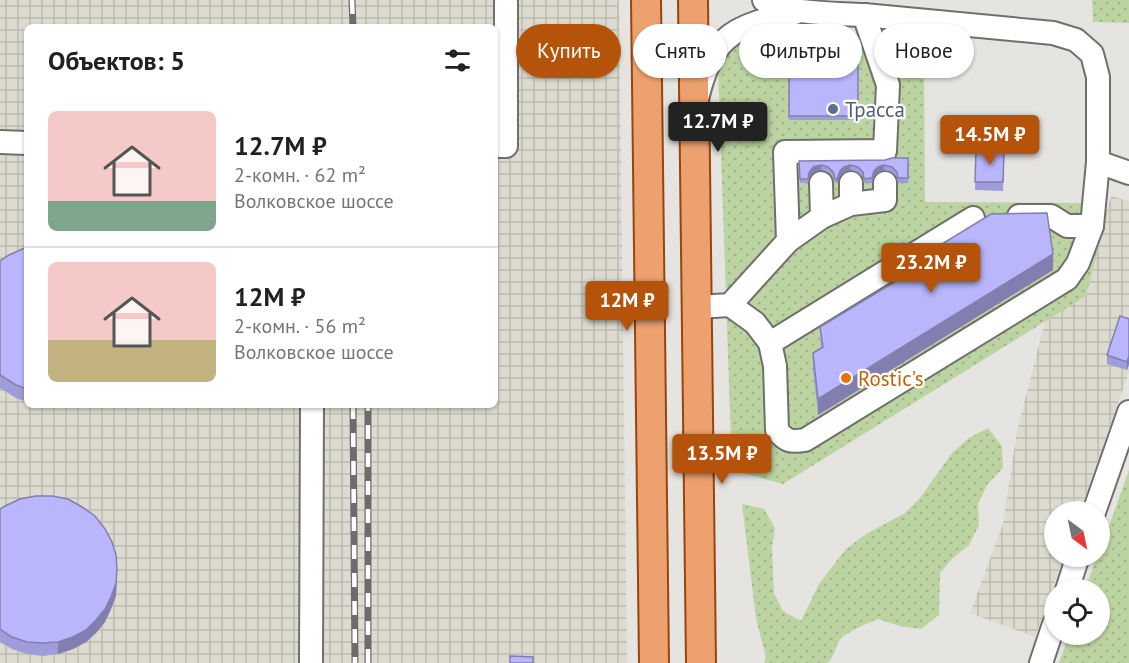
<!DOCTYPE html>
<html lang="ru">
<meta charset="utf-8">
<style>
:root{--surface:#fff;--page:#f6f6f6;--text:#202124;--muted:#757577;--line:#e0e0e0;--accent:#b45309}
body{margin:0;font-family:"PT Sans",sans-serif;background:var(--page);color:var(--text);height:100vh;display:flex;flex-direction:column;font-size:22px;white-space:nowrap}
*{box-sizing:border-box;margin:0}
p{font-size:20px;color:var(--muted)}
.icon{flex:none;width:33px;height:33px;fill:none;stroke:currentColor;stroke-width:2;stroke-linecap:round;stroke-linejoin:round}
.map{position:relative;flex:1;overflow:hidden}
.details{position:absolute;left:24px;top:24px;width:474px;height:384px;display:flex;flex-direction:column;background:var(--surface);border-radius:9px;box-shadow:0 2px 4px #0004}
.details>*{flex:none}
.top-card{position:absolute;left:516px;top:24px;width:522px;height:54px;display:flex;gap:12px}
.needle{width:39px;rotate:147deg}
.buttons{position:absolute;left:1044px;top:501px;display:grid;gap:12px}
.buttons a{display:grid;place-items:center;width:66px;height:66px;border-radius:50%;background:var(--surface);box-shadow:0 2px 4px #0004;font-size:30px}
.price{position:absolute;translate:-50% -51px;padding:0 14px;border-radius:6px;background:var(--accent);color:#fff;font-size:20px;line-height:39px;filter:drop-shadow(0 2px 3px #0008)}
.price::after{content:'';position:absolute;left:50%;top:36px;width:18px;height:14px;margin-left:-9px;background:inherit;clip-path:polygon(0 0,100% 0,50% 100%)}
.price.current{background:#222;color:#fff}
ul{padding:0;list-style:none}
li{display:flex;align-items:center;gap:18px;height:150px;padding:0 24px}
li+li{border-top:2px solid var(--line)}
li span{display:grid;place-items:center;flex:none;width:168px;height:120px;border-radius:9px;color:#555}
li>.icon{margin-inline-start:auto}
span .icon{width:72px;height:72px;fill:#fffc;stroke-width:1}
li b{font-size:26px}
h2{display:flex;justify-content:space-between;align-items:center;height:72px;padding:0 24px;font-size:26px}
.tag{padding:0 21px;border-radius:27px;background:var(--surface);box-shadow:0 2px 4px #0004;font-size:21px;line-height:54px}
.tag.current{background:var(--accent);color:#fff}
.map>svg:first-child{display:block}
.industrial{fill:url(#industrial-grid);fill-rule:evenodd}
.green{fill:url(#green-dots)}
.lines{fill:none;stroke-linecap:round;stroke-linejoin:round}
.minor-casing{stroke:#706f6c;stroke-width:26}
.major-casing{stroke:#96450e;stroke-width:32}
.minor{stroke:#fff;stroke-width:22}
.major{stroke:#eca16f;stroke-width:28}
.rail-casing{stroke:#6c6c6a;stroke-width:7}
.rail{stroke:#fff;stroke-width:4.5;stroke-dasharray:14;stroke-linecap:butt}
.wall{fill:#9f9dd9}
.shaded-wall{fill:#827fb0}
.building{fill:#b9b6fc;stroke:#827fb0;stroke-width:1.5}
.service-dot{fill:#5c6f8a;stroke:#fff;stroke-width:2}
.food-dot{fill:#e8710a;stroke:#fff;stroke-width:2}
.labels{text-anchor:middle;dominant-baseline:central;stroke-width:4.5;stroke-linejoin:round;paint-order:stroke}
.service-label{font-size:21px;fill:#4e5e75;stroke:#fff;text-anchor:start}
.food-label{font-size:21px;fill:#c56008;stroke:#fff;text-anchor:start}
</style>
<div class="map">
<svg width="1129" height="663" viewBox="0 0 1129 663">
<defs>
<pattern id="industrial-grid" width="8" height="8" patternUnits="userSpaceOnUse" patternTransform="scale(1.5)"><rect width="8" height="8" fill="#dddbcf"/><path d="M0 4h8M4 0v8" fill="none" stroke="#bcbbb1"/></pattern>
<pattern id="green-dots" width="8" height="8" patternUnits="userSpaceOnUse" patternTransform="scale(1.5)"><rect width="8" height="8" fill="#bcd4a1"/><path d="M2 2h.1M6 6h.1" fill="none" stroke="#a0b589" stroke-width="1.8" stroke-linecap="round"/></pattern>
</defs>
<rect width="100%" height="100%" fill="#e5e4e0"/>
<!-- industrial -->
<g class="industrial">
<path d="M0,0H619L627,663H0ZM27,27H495V405H27Z"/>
<polygon points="1111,196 1129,201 1129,372 1080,511 1054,512 1054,556 1064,557 1035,637 970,613 1003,524 1017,431 1045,321 1085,296"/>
</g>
<!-- green -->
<g class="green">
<polygon points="1092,0 1129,0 1129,23 1093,22"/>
<polygon points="777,33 914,35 924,66 925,202 1085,203 1108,211 1086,296 783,484 732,470 718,68 734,45 754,36"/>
<path d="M988,428L1002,446L1003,468L987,485L978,504L979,525L969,545L953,558L940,573L939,615L921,629L900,626L878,619C868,623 844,633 839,641C834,649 835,657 827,663H764L766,658L756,618L742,504L764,509L775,528L772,547L774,593L783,611L801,621L819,584L846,549L866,534L905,513L920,498L952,453L969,438Z"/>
<polygon points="1129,470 1129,663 1059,663 1069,635 1100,634 1100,590 1085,589 1097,557 1100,556 1100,551"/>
</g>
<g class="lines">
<!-- minor casing -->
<g class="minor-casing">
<g id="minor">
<polyline points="864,15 1053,33 1076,40 1092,54 1098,77 1098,162 1129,173"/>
<path d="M698,95C703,75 710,54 725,40C741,24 774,17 795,13"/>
<polyline points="0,142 27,143"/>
<polyline points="495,146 506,146 506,0"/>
<polyline points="821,183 822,217"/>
<polyline points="851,183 851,204"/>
<polyline points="1019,216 1051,216 1067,226 1092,226"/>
<polyline points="788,241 822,217 851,204 885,200 885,183"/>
<path d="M730,305L755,323L770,343L775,366L777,430C786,442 792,442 805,440L1067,279L1078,263L1092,226L1098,162"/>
<path d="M697,307L730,305L788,241L785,152L885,151L888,85L864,15C830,13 795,15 764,0"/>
<polyline points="770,343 973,218"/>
<polyline points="1094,512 1129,412"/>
<polyline points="1067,590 1078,556"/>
<polyline points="311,663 312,405"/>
<polyline points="1041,663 1054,624"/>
</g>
</g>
<!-- major casing -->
<g class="major-casing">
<g id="major">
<polyline points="646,0 654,663"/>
<polyline points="693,0 701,663"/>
</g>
</g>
<!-- minor -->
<use href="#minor" class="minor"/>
<!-- major -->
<use href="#major" class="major"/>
<!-- rail casing -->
<g class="rail-casing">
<g id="rail">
<polyline points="352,0 353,27"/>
<polyline points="353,405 355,663"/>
<polyline points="368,663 368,405"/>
</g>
</g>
<!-- rail -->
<use href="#rail" class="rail"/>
</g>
<!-- wall -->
<g class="wall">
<rect x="789" y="60" width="69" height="60"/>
<polygon points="976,150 1004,150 1003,191 975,190"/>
<polygon points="908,158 908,183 898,183 897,177 892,172 884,170 878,172 874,176 872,183 864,183 863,177 858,172 850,170 844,172 840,176 837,183 835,183 833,176 828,171 821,170 813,172 809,177 808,183 800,183 799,161 885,160"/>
<polygon points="27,247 27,402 16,398 0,388 0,261"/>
<polygon points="937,247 1053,270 818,415 813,369 813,353 821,348 820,327 937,256"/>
<polygon points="1129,319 1129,364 1127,370 1107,364 1107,355"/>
<polygon points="0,509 117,582 116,596 111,609 105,622 96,633 86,642 73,649 58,654 43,656 27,654 12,649 0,642"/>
</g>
<!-- shaded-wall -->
<g class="shaded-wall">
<polygon points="821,165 821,170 813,172 809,177 808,183 809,173 813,167"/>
<polygon points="850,165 850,170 844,172 840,176 837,183 837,179 840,171 844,167"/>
<polygon points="884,165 884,170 878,172 874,176 872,183 872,178 874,171 878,167"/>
<polygon points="1053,254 1053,270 818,415 818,399"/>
<polygon points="1129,356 1129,364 1127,370 1127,362"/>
<polygon points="117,569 116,596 111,609 105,622 96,633 86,642 73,649 58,654 58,642"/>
</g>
<!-- building -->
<g class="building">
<rect x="789" y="60" width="69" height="56"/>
<polygon points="976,150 1004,150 1003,182 975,182"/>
<polygon points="892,158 908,158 908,178 898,178 897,172 892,167 884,165 878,167 874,171 872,178 864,179 863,172 858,167 850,165 844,167 840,171 837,179 835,179 833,172 828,167 821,165 813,167 809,173 808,179 800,179 799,161 885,160"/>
<polygon points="1047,213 1053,254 818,399 813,353 823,347 820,327 941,254 937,247 991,214"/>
<polygon points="27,247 27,389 16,385 0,375 0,261 9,255"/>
<polygon points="1120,316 1129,319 1129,356 1127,362 1107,355"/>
<polygon points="36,496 52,496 68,499 82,507 95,516 105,529 112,542 116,555 117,569 116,583 111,597 105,609 96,620 86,630 73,637 58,642 43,643 27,642 12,637 0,629 0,509 5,506 20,499"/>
<polygon points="510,656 533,657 533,663 510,663"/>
</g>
<!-- markers -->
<circle class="service-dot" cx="833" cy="109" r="6"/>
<circle class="food-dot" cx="846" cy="378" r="6"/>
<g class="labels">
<!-- service labels -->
<g class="service-label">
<text x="845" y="109">Трасса</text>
</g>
<!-- food labels -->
<g class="food-label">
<text x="858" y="378">Rostic's</text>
</g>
</g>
</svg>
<div class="buttons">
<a><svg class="needle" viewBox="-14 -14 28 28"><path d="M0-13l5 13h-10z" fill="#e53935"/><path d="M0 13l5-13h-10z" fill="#757577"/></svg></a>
<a><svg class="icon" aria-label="locate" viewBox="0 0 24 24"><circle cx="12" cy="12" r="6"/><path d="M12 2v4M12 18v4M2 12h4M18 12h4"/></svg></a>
</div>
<b class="price current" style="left:718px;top:153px">12.7M ₽</b>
<b class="price" style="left:990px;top:166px">14.5M ₽</b>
<b class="price" style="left:931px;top:294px">23.2M ₽</b>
<b class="price" style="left:627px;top:332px">12M ₽</b>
<b class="price" style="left:722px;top:485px">13.5M ₽</b>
<div class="top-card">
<a class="tag current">Купить</a>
<a class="tag">Снять</a>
<a class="tag">Фильтры</a>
<a class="tag">Новое</a>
</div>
<section class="details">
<h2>Объектов: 5<svg class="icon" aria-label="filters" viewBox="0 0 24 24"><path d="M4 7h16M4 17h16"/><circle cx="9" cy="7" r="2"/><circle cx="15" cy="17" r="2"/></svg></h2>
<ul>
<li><span style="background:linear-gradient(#f6c9c9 75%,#7fa58c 0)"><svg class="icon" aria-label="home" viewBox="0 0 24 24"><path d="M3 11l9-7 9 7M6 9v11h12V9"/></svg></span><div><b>12.7M ₽</b><p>2-комн. · 62 m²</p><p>Волковское шоссе</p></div></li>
<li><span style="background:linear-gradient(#f6c9c9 65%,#c2b280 0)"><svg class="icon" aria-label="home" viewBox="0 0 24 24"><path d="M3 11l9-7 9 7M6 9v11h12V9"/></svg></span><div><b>12M ₽</b><p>2-комн. · 56 m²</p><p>Волковское шоссе</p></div></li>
</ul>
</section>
</div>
